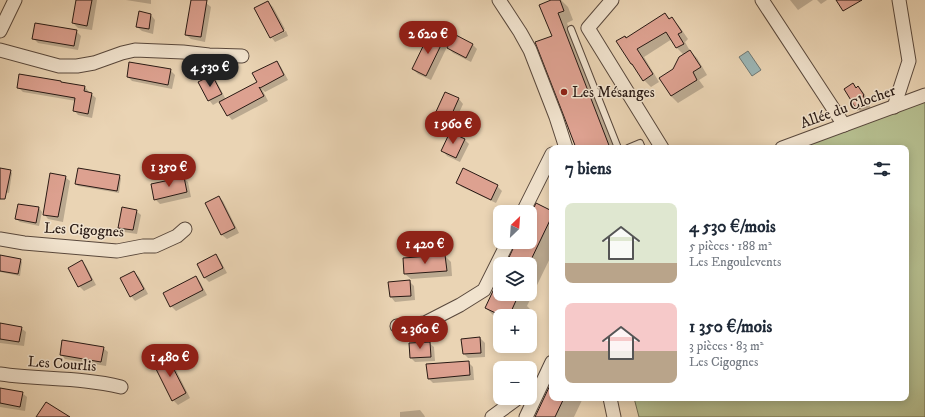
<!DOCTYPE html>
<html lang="fr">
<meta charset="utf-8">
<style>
:root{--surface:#fff;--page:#f6f6f7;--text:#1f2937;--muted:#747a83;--accent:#8f2418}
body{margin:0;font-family:"IM FELL DW Pica",serif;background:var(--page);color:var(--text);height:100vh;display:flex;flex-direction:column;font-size:15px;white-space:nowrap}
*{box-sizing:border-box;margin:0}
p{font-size:13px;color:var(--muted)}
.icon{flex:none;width:22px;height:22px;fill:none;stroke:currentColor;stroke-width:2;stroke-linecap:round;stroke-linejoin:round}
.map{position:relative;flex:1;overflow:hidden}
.panel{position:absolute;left:549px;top:145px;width:360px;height:256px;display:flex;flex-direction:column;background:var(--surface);border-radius:8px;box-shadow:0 2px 10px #0003}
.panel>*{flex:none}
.needle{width:26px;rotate:25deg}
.controls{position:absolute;left:493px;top:205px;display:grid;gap:8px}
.controls a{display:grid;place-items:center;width:44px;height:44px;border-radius:8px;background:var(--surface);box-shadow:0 2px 10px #0003;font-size:20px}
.price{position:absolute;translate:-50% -34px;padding:0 9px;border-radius:14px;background:var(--accent);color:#fff;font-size:13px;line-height:26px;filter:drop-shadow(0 1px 2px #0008)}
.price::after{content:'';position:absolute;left:50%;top:24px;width:12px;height:9px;margin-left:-6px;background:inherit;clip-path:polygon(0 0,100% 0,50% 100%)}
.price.on{background:#222;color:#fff}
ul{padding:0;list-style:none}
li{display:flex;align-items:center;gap:12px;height:100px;padding:0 16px}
li span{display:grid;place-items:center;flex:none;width:112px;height:80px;border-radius:8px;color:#555}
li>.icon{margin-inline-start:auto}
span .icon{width:48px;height:48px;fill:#fffc;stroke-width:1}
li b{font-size:17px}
h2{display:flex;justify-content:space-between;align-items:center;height:48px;padding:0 16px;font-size:17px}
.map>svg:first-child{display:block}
.green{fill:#b5bd8e;stroke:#6f6c51}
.water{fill:#9bb6b6;stroke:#6d7875}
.shadow{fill:#0003}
.building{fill:#dda190;stroke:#291a14}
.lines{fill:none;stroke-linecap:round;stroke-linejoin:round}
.lane-casing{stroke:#59483c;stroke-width:8}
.street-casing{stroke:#59483c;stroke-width:15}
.lane{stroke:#f1e3ce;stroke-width:6}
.street{stroke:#f1e3ce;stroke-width:13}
.poi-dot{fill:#8f2418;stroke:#f1e3ce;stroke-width:1.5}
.labels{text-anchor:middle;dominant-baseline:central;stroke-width:3;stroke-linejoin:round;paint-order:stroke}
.poi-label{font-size:15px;fill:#291a14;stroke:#f1e3ce;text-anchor:start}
.street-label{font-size:15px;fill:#291a14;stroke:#f1e3ce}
</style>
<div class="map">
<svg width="925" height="417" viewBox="0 0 925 417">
<rect width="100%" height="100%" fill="#ead4b4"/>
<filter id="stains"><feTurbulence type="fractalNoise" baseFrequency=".005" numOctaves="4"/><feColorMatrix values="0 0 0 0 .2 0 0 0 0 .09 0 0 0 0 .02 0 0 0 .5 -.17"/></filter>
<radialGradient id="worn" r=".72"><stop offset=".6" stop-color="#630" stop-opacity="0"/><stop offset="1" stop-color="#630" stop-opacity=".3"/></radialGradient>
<!-- green -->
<polygon class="green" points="925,101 925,417 639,417 634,398 906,398 906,148 788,148"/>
<!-- water -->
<polygon class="water" points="748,51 761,70 752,76 739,57"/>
<!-- shadow -->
<g class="shadow">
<polygon points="77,0 97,0 92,30 78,28 73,23"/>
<polygon points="126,0 151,0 151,4"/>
<polygon points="554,0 561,0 568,7 573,20 567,23 615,148 577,148 553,36"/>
<polygon points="790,0 813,0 798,10"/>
<polygon points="817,0 827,0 821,4"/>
<polygon points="268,2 273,7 285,29 271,36"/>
<polygon points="206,3 211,7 205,42 191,39 186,35"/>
<polygon points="665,14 671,20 672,19 679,26 688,39 685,42 690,51 697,58 707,75 699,80 704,87 678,103 671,96 674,70 684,55 677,48 672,39 644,57 659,82 651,87 644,80 636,68 631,64 627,39"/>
<polygon points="151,15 155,20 153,34 142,31 137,27"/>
<polygon points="76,31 81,36 78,50 38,43 33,38"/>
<polygon points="286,31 288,36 275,42 272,38"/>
<polygon points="429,35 443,42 448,47 472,44 477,49 471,62 453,53 447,47 431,80 418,74 413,69"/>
<polygon points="277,62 281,67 288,80 265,92 262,89 268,101 232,120 228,115 220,101 213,105 209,100 212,76 216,80 226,100 258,83"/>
<polygon points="170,70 175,75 172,89 132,81 128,77"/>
<polygon points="62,83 85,87 89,92 89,93 91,94 96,98 92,118 78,115 74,110 76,101 23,92 18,87"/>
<polygon points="858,87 863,92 868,100 867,101 871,108 863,114 858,109 845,90 856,88"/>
<polygon points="446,93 459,99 463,104 450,133 465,140 469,144 460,162 447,156 443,151 449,138 434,131 430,127"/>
<polygon points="0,169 10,171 12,173 9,193 0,191"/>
<polygon points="119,176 121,178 119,193 78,186 76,184"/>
<polygon points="65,177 70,181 63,222 48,219 44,214"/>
<polygon points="183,178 188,182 191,197 160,204 155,199"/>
<polygon points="457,183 497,186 502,191 496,203 462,187"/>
<polygon points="219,197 223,201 239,233 227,239 222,235 206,203"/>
<polygon points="19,205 39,208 42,212 39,226 20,222 16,219"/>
<polygon points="136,211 141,215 137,234 124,232 119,227"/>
<polygon points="552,212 552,254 527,306 530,309 527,316 500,316 500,321 498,320 486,308 500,279 500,294 530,294 530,264 507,264 517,242 530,242 530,217"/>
<polygon points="0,256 20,259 22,262 20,276 0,272"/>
<polygon points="216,256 220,260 227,273 209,282 204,277"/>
<polygon points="445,256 451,262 452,276 411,279 405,274"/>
<polygon points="81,261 86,266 96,285 84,291 79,286"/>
<polygon points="134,272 139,277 148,294 135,301 131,296"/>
<polygon points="196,277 200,282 207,295 176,311 171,306"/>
<polygon points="409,281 414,286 415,300 395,302 391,297 389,283"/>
<polygon points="0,324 21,328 26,332 24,346 0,343"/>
<polygon points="480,338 485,343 485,357 468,358 464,354"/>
<polygon points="429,343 434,347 435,361 415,362 411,358"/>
<polygon points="103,348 108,352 106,366 65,359 61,354"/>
<polygon points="167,357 172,362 190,398 178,405 173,400"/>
<polygon points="468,362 473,367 474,380 433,383 428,378"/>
<polygon points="552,383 552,398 583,398 574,417 536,417"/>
<polygon points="0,389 22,393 27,397 25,411 0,407"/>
<polygon points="420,410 424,415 425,417 400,417 400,412"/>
</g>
<!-- building -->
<g class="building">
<polygon points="76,0 92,0 87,26 72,23"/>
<polygon points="191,0 207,0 201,37 185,35"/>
<polygon points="551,0 560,0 564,11 558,13 610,148 576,148 563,114 535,42 552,36 539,5"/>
<polygon points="836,0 862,0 843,11"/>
<polygon points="268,1 284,31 270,38 254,8"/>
<polygon points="139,11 151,14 149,29 136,27"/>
<polygon points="665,13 669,19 672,17 682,32 678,34 684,44 676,48 666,32 637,49 653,74 643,81 632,64 631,64 616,41 625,36 626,38"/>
<polygon points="35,23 77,30 74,46 32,39"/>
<polygon points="429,34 443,41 426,76 412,69"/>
<polygon points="454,34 473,44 466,58 447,48"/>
<polygon points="690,50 701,67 693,72 697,80 671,96 659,78 673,69 679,57"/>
<polygon points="277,61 284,75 260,88 259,87 264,96 227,116 219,102 257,82 252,73"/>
<polygon points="129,62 171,69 168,85 127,77"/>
<polygon points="19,74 61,81 61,82 85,86 84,91 92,93 88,114 73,111 75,98 17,88"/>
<polygon points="212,75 222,94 208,101 198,82"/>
<polygon points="853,83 856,88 858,86 864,95 863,96 868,103 857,110 844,89"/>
<polygon points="445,92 459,98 443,134 429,127"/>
<polygon points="450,132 465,139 456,158 441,151"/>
<polygon points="0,168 11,170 5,199 0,199"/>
<polygon points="78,168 120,175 117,191 75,184"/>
<polygon points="463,168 498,185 491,200 456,183"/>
<polygon points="50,173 66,176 58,217 43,215"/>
<polygon points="184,177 187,192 154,200 151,184"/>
<polygon points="219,196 235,228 221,235 205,203"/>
<polygon points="536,203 552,211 552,216 529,264 506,264 516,242 530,242 530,216"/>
<polygon points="18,204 39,207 36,223 15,219"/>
<polygon points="122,207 137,210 133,230 118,228"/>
<polygon points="216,254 223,268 204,278 197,264"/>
<polygon points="0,255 21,259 18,274 0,271"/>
<polygon points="445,255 447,271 404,274 403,258"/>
<polygon points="82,260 92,280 78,287 68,268"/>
<polygon points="134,271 144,289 130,297 120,278"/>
<polygon points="196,276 203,290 170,307 163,293"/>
<polygon points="500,276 500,294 519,294 509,316 502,316 485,308"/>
<polygon points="410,280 411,296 390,297 388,282"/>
<polygon points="0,323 22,327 19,342 0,339"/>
<polygon points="480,337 481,353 463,354 461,339"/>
<polygon points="62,340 104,347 101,362 60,355"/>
<polygon points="430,342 431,357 410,358 409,343"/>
<polygon points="167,356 186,393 172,401 153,363"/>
<polygon points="469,361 470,375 428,379 426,364"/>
<polygon points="552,381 552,398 564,398 555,417 535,417"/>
<polygon points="0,388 23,392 20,407 0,403"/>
<polygon points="46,402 70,417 36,417"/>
</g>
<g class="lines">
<!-- lane casing -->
<g class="lane-casing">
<g id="lane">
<polyline points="571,29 618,148"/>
<polyline points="628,148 640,143 642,148"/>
</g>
</g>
<!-- street casing -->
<g class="street-casing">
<g id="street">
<polyline points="499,0 520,32 530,50 556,117 566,148"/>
<polyline points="612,0 588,28 662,148"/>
<polyline points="762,0 844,125"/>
<polyline points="0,31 15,0"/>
<polyline points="0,50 59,66 77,66 94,63 122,53 135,50 183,52 209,55 242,56"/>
<polyline points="894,107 909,61 899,0"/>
<polyline points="782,148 925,95"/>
<polyline points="523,212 552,154"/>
<polyline points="0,239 24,243 117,251 143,246 155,246 177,236 185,229"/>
<polyline points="397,326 425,323 460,305 484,290 508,242"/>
<path d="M0,374C40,380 81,377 121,387"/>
<polyline points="610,398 614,417"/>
<polyline points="492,417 518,398"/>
<polyline points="526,417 552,362"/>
</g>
</g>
<!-- lane -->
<use href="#lane" class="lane"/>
<!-- street -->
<use href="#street" class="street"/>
</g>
<!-- markers -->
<circle class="poi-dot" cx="564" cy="92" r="4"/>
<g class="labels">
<!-- poi labels -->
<g class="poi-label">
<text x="572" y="92">Les Mésanges</text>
</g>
<!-- street labels -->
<g class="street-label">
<text transform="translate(848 107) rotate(-20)">Allée du Clocher</text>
<text transform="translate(84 230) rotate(3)">Les Cigognes</text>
<text transform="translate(62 364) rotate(4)">Les Courlis</text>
</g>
</g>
<rect width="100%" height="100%" filter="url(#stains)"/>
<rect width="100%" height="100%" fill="url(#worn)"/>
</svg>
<div class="controls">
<a><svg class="needle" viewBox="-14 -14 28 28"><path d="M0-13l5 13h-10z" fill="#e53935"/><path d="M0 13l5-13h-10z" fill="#747a83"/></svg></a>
<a><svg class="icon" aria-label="layers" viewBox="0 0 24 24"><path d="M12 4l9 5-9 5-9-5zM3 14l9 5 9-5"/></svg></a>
<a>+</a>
<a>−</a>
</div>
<b class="price" style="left:428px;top:55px">2 620 €</b>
<b class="price on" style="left:210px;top:88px">4 530 €</b>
<b class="price" style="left:453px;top:145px">1 960 €</b>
<b class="price" style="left:169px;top:188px">1 350 €</b>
<b class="price" style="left:425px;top:265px">1 420 €</b>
<b class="price" style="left:420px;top:350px">2 360 €</b>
<b class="price" style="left:170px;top:378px">1 480 €</b>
<section class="panel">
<h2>7 biens<svg class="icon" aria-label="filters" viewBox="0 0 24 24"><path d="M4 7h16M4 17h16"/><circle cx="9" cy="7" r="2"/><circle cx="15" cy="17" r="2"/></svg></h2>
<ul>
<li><span style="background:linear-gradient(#dfe7d0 75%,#b9a48a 0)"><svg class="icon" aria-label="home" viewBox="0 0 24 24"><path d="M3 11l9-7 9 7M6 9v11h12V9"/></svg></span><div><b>4 530 €/mois</b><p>5 pièces · 188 m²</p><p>Les Engoulevents</p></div></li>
<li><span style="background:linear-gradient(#f6c9c9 60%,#b9a48a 0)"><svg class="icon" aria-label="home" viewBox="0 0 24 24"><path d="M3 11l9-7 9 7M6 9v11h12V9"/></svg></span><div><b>1 350 €/mois</b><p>3 pièces · 83 m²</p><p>Les Cigognes</p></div></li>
</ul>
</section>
</div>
